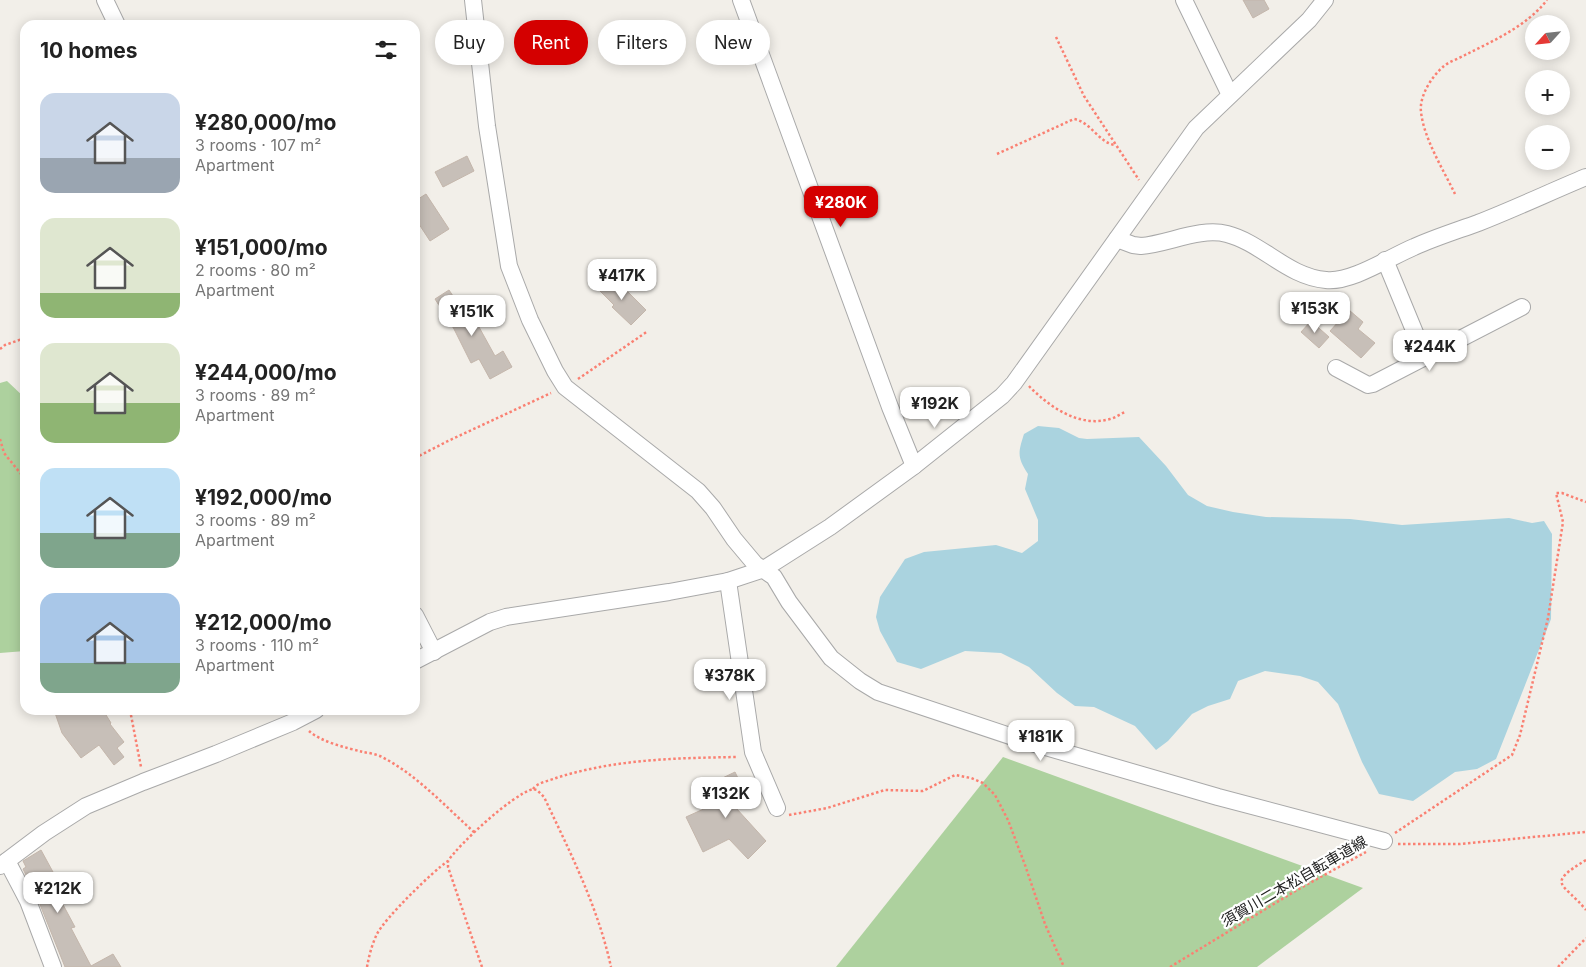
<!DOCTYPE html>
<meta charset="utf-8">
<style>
:root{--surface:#fff;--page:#f6f6f6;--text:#222;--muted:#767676;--accent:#d40000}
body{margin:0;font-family:Inter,"Noto Sans JP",sans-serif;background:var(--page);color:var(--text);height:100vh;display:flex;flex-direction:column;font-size:19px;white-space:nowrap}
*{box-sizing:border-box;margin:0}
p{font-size:16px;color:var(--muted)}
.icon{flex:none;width:28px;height:28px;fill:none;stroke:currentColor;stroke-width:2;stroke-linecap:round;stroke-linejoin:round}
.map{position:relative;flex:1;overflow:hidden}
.sheet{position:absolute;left:20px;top:20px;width:400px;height:695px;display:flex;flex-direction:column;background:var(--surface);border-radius:15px;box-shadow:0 2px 12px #0003}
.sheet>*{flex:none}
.guide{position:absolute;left:435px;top:20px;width:475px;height:45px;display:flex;gap:10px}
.needle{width:32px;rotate:243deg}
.controls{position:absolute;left:1525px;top:15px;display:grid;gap:10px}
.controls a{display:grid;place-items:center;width:45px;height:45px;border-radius:50%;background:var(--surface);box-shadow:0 2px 12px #0003;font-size:25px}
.price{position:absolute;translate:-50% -42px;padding:0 11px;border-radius:10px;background:#fff;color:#222;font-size:16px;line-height:32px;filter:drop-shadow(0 1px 2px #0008)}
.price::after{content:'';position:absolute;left:50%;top:30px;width:15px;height:11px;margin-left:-8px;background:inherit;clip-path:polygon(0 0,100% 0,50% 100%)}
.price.current{background:var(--accent);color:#fff}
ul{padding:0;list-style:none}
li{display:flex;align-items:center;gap:15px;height:125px;padding:0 20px}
li span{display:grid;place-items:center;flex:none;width:140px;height:100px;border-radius:15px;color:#555}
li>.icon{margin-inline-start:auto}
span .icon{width:60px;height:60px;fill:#fffc;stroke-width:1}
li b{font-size:21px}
h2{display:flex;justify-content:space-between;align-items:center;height:60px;padding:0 20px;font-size:21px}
.chip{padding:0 18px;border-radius:22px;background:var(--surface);box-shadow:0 2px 12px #0003;font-size:18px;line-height:45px}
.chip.current{background:var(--accent);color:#fff}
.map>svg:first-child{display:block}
.forest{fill:#add19e}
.water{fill:#aad3df}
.building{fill:#c7bfb8;stroke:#c4b6ab}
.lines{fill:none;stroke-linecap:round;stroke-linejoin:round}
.minor-casing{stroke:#a9a9a9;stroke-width:18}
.path{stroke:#fa8072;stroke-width:2.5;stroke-dasharray:2.5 2.5;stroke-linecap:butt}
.minor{stroke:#fff;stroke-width:16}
.labels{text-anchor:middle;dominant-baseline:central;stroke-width:4.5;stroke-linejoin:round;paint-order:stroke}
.street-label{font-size:15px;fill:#222;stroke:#fff}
</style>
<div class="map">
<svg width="1586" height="967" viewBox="0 0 1586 967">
<rect width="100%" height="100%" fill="#f2efe9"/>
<!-- forest -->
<g class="forest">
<polygon points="7,381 25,398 25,651 0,653 0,383"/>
<polygon points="1003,757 1363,888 1257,967 836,967"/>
</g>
<!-- water -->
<path class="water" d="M1038,426L1059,428L1079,438L1087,439L1139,437L1166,466L1188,495L1207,506L1233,512L1266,517L1350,519L1402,525L1509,518L1532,523L1544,521L1552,534L1551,619L1496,759L1477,769L1455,772L1413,801L1379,794L1362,762L1338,704L1318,682L1300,676L1265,671L1238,681L1230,699L1208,706L1192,714L1168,741L1156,750L1135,726L1094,707L1075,706L1057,693L1029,667L1001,653L965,651L921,669L897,662L880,631L876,617L880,597L905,559L924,552L996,545L1022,553L1038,541V520L1025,489L1028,474C1017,457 1018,453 1024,434Z"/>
<!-- building -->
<g class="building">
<polygon points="1243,0 1264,0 1269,9 1253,18"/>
<polygon points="467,156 474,171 443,187 435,172"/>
<polygon points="426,194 449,229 430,241 415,218 415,201"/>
<polygon points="613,276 626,288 625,289 646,310 631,325 612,307 614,305 599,290"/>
<polygon points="449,290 469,320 474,318 495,356 503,351 512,367 490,379 479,359 471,363 454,329 435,299"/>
<polygon points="1349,310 1363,322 1358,329 1375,343 1361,358 1330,331"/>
<polygon points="1311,321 1329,337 1319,348 1301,332"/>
<polygon points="54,710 103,710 111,723 110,724 124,742 117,748 124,757 114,765 99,745 81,758 62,733"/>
<polygon points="735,772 749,801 736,808 766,841 748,859 729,839 703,852 686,817 717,803 708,785"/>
<polygon points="41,850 59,883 53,886 75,927 71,928 91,966 113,954 121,967 65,967 37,897 23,869 26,867 23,861"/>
</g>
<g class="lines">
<!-- minor casing -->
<g class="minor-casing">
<g id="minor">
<polyline points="105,0 117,25"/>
<polyline points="473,0 487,126 509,266 530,320 555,371 565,387 698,491 713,508 734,539 755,564 774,577 789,602 831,658 860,681 878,692 1025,741 1218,797 1384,841"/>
<polyline points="741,0 890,407 914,466"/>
<polyline points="1184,0 1230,95"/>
<path d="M1117,239L1133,245L1141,246C1168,244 1200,227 1227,234C1262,243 1288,277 1326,280C1351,283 1390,257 1414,247C1434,238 1456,231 1478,223C1514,209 1550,192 1586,177"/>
<polyline points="1385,260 1425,357"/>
<polyline points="1336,368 1368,385 1373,384 1522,307"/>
<polyline points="728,581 753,752 777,808"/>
<polyline points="415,615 434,652"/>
<polyline points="415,661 490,622 506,617 669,592 728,581 764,569 830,527 914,466 1002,396 1014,383 1196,128 1309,20 1325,0"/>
<polyline points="7,861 28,901 53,967"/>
<polyline points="0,866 44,833 86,806 143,782 216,754 293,722 316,710"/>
</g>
</g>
<!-- path -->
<g class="path">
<polyline points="1056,37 1084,96 1139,180"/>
<path d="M997,154L1074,119C1091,122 1099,143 1115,145"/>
<path d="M1455,194C1443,169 1424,139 1421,112C1419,96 1432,76 1444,66C1450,61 1458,59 1465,55C1493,41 1527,26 1547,0"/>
<polyline points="0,349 5,345 25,338"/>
<polyline points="578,379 648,331"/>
<path d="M1029,386C1049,407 1080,428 1110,419C1115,418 1120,414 1125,412"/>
<polyline points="0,439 4,453 25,479"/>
<polyline points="415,458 448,441 551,393"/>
<polyline points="130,710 141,767"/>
<path d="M309,731C321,742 347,748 363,752C369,753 376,754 382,757C417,775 446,807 475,833"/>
<path d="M533,789C538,782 549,781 556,778C615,759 677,758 738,757"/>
<polyline points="789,815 827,808 885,790 923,791 955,775 971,778 983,783 995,795 1008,820 1025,865 1045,924 1064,967"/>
<polyline points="1395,833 1512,755 1520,735 1548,618 1563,522 1556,493 1562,493 1586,502"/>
<polyline points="1398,844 1460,844 1586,832"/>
<path d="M1586,860C1545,885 1563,882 1586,910"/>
<path d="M367,967C369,956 372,944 377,934C385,918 433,871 448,861"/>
<path d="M482,967L448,867V861C460,843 512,795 533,789L537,790L544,797C570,852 598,907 611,967"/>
<polyline points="1170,967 1297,890 1366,852"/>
<polyline points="1558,967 1586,938"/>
</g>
<!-- minor -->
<use href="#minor" class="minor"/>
</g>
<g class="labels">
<!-- street labels -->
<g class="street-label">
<text transform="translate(1294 881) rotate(-30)">須賀川二本松自転車道線</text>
</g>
</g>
</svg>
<div class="controls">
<a><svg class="needle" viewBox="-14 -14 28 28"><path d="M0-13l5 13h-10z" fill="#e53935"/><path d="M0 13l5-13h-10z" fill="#767676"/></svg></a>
<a>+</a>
<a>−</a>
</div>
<b class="price current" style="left:841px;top:228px">¥280K</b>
<b class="price" style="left:622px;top:301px">¥417K</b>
<b class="price" style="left:1315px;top:334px">¥153K</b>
<b class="price" style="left:472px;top:337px">¥151K</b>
<b class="price" style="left:1430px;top:372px">¥244K</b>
<b class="price" style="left:935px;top:429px">¥192K</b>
<b class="price" style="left:730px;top:701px">¥378K</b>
<b class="price" style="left:1041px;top:762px">¥181K</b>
<b class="price" style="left:726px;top:819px">¥132K</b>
<b class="price" style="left:58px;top:914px">¥212K</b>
<div class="guide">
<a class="chip">Buy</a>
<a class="chip current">Rent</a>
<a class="chip">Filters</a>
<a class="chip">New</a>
</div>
<section class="sheet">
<h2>10 homes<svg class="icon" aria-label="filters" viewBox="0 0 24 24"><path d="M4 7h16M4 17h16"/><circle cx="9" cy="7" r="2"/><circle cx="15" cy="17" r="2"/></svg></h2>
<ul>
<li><span style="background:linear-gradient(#c9d6e8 65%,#9aa5b1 0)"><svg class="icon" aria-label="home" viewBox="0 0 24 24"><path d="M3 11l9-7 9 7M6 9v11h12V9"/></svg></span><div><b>¥280,000/mo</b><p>3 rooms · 107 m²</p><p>Apartment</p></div></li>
<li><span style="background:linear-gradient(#dfe7d0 75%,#8fb573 0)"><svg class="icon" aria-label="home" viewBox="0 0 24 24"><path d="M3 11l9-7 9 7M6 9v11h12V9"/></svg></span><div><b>¥151,000/mo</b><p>2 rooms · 80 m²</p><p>Apartment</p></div></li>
<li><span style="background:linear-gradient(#dfe7d0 60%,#8fb573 0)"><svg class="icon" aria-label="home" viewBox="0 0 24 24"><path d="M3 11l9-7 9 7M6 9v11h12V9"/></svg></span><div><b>¥244,000/mo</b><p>3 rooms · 89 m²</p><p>Apartment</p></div></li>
<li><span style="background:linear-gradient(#bfe0f5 65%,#7fa58c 0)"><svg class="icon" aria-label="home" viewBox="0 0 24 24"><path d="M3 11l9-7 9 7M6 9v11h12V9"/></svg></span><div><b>¥192,000/mo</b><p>3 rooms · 89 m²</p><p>Apartment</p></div></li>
<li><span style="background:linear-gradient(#a9c7e8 70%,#7fa58c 0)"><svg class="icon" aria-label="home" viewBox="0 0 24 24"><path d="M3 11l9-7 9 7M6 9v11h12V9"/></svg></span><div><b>¥212,000/mo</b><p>3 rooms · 110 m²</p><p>Apartment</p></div></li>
</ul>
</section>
</div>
